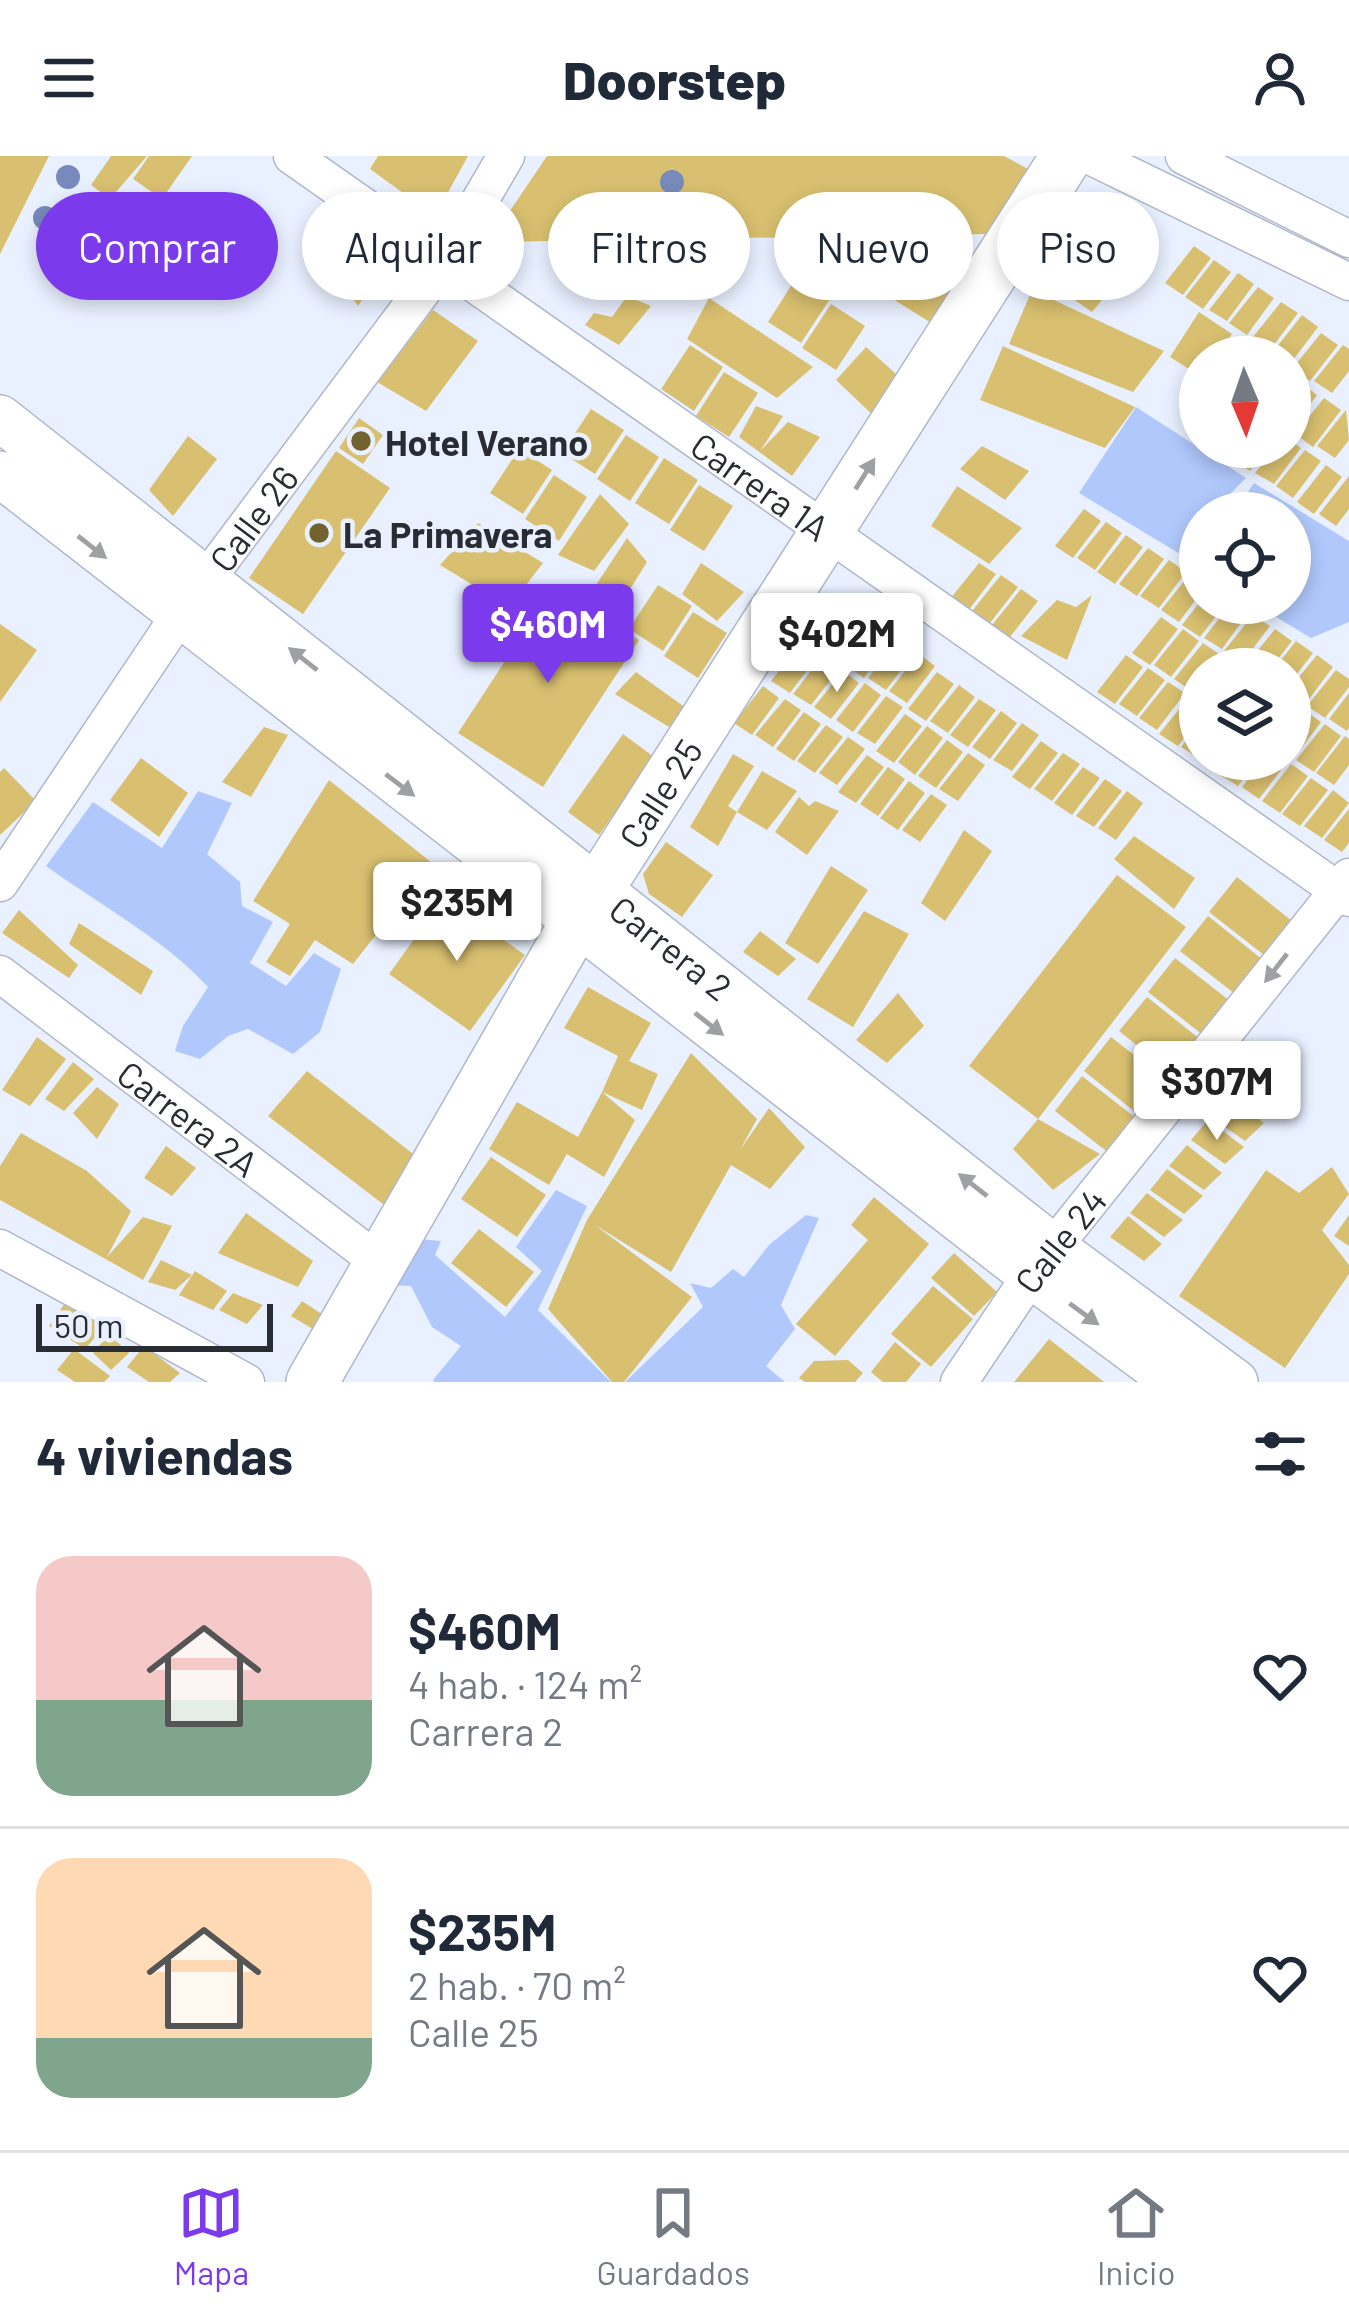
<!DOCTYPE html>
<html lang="es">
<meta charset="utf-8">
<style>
:root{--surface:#fff;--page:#f6f6f7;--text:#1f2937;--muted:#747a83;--line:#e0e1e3;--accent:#7c3aed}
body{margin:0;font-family:Barlow,sans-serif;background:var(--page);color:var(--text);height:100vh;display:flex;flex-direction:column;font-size:45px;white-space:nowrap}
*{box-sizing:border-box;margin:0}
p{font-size:39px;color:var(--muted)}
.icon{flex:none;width:66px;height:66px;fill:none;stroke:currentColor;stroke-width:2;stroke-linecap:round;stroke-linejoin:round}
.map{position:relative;height:1226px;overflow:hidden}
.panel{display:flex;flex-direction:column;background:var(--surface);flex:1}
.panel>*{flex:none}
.banner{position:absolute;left:36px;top:36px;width:1278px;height:108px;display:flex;gap:24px}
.needle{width:78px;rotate:178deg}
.tools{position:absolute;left:1179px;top:180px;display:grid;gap:24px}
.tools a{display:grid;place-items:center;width:132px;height:132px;border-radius:50%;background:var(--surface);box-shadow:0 6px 18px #0003;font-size:60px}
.scale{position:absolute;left:36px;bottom:30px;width:237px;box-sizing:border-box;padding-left:12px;border:6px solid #292c33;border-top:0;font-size:33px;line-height:42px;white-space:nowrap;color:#292c33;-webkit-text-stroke:9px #e9f0ff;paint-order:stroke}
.price{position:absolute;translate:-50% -102px;padding:0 27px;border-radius:12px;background:#fff;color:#222;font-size:39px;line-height:78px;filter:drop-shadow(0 3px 6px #0008)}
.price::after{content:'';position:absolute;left:50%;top:72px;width:36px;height:27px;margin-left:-18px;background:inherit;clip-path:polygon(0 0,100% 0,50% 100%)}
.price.on{background:var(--accent);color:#fff}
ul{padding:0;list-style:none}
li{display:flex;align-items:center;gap:36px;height:300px;padding:0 36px}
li+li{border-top:3px solid var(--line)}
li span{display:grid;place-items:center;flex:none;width:336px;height:240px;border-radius:36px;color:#555}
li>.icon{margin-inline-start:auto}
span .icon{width:144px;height:144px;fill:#fffc;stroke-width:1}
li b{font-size:51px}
h2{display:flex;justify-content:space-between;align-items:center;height:144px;padding:0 36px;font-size:51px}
.tag{padding:0 42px;border-radius:54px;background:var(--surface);box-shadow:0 6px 18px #0003;font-size:42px;line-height:108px}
.tag.on{background:var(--accent);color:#fff}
header{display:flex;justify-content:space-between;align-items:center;height:156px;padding:0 36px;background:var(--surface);font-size:54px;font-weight:800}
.tabs{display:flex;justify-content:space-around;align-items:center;height:168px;border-top:3px solid var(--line);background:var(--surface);font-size:33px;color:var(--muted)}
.tabs a{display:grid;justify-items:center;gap:6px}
.tabs .on{color:var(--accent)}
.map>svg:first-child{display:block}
.green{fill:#b0c8fc}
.building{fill:#d9c070}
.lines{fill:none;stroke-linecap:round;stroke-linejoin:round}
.minor-casing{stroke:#afb7c8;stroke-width:39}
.tertiary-casing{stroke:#afb7c8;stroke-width:48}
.secondary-casing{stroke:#afb7c8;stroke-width:54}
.minor{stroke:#fff;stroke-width:36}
.tertiary{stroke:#fff;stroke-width:45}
.secondary{stroke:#fff;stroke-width:51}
.tree{fill:#778abb}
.oneway{fill:#9fa0a3}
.poi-dot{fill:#71622f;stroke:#e9f0ff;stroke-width:4.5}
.labels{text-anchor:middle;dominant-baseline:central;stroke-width:9;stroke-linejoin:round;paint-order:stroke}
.poi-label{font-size:36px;font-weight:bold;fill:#292c33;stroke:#e9f0ff;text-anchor:start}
.street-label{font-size:36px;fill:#292c33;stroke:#e9f0ff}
</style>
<header><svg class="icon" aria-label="menu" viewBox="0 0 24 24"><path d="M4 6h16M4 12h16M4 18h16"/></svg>Doorstep<svg class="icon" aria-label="person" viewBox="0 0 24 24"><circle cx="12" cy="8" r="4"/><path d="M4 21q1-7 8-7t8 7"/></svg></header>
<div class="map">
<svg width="1349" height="1226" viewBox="0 0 1349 1226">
<rect width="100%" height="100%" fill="#e9f0ff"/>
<!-- green -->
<g class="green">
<polygon points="1136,251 1246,322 1211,357 1200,357 1200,382 1190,404 1079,337"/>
<polygon points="1254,327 1349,385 1349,466 1311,482 1253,447 1290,447 1290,357 1234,357"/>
<path d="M198,635L232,647L207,698L240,726L242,750L273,766L250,807L286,830L314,797L341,813L320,876L293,898L248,873L228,880L200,903L175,895L183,870L208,831C164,783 100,749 46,710L93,646L162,692Z"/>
<polygon points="556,1034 587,1050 538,1154 611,1226 435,1226 433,1224 461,1190 432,1171 411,1130 384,1129 409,1082 441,1085 435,1099 505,1161 542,1115 516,1091"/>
<polygon points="806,1059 819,1062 781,1149 795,1173 766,1210 785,1226 625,1226 703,1151 690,1127 711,1132 733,1113 744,1121 769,1089"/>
</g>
<!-- building -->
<g class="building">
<polygon points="0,0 49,0 0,98"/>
<polygon points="111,0 147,0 110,43 91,29"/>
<polygon points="149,0 192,0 162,43 133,23"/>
<polygon points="378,0 468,0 435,60 370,13"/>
<polygon points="547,0 1004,0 1030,14 990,78 489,86"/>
<polygon points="351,90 384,111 358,150 336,118"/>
<polygon points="1194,90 1211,102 1183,139 1165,127"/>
<polygon points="914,99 961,131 936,170 872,130"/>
<polygon points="1069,101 1116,127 1092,156 1047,125"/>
<polygon points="1214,104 1231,116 1203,153 1185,141"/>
<polygon points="1238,117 1254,128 1227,165 1209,154"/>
<polygon points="796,122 830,143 801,187 768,166"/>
<polygon points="1258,131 1274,142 1247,179 1229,167"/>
<polygon points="1032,134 1164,195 1133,236 1009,188"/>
<polygon points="627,140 651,150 619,189 585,169 594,157 612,161"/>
<polygon points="709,142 813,211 777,242 687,183"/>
<polygon points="1281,146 1298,157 1270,194 1252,182"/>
<polygon points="831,148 865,170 836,214 802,192"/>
<polygon points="433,154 478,185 426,255 377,226"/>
<polygon points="1199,156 1232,178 1217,201 1200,201 1200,220 1170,201"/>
<polygon points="1302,159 1318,171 1290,208 1290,201 1273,196"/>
<polygon points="1321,177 1338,189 1310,225 1292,213"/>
<polygon points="1234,183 1262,201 1222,201"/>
<polygon points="690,189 723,211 694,255 661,233"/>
<polygon points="1343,189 1349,193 1349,215 1332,237 1314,225"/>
<polygon points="1003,190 1135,251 1105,292 980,244"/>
<polygon points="866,191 905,226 876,262 836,224"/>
<polygon points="724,216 758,237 729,281 696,260"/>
<polygon points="1300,227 1317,239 1290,275 1290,240"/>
<polygon points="1324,242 1341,254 1313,291 1295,278"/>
<polygon points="756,250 783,260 760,295 788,266 820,281 792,320 739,281"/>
<polygon points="591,253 624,274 595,318 562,297"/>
<polygon points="1346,254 1349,284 1335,302 1317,290"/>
<polygon points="359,262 383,279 363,308 339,292"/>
<polygon points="626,279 659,301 630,345 597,323"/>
<polygon points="188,280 217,303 173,360 149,334"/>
<polygon points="1290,284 1301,292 1274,328 1255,317 1276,291 1290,291"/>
<polygon points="982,290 1029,315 1005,344 960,313"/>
<polygon points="1242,291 1268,291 1250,315 1232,303"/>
<polygon points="519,293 552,314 523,358 490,337"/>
<polygon points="1305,294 1321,305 1293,342 1276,330"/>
<polygon points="336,295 390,332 303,458 249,422"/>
<polygon points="664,302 698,324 669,368 635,347"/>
<polygon points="1326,309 1342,321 1314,358 1297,346"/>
<polygon points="554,319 587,341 559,385 525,363"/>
<polygon points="1349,320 1349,353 1336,370 1319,358"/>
<polygon points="699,329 733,350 704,395 670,374"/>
<polygon points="957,330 1022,372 989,408 931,370"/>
<polygon points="600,338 629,368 594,415 558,399"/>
<polygon points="1084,353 1101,365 1073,402 1055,390"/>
<polygon points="1106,366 1122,377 1095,414 1077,402"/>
<polygon points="478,367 543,407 509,451 440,409"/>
<polygon points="1126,379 1143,391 1115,428 1097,416"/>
<polygon points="627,382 647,406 622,446 594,432"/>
<polygon points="1148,392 1164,403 1137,440 1119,428"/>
<polygon points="1169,404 1186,416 1159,452 1140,440"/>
<polygon points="701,407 744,436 717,465 682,438"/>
<polygon points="979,407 996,418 968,455 950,443"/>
<polygon points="1190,418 1200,425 1200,438 1179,466 1161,454"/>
<polygon points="1001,419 1018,431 990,467 972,455"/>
<polygon points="658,429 692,450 663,495 629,473"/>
<polygon points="554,430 639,484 543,631 458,577"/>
<polygon points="1021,433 1038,445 1010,481 992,469"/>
<polygon points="1092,439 1067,504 1021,480 1057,444 1076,451"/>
<polygon points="1199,447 1226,447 1200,481 1182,469"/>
<polygon points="1231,447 1249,456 1222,493 1204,482"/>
<polygon points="833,448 850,459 822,496 804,484"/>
<polygon points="693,456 727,477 698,522 664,500"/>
<polygon points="1253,459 1270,470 1242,507 1224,495"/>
<polygon points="854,460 871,472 844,508 826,496"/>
<polygon points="1161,461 1178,473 1150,509 1132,497"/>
<polygon points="0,468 37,494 0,546"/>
<polygon points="1183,473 1199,485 1171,521 1154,509"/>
<polygon points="1275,473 1292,485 1270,513 1246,509"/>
<polygon points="875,474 891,485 864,522 846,510"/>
<polygon points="1296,485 1313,497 1290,527 1290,513 1274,513"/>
<polygon points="897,486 913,498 886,534 868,522"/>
<polygon points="1203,487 1219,498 1208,513 1200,513 1200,524 1192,535 1174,523"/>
<polygon points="800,489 817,501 790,537 771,525"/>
<polygon points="919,498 935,510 907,547 889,535"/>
<polygon points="1126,499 1143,511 1115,548 1097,536"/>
<polygon points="1317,499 1333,511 1306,547 1290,537 1290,532"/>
<polygon points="822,501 839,513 811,549 793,538"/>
<polygon points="1148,512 1165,524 1137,560 1119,548"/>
<polygon points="1336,514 1349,523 1349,531 1325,562 1307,550"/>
<polygon points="843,515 859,527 831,563 814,551"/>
<polygon points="636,516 686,552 669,571 615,538"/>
<polygon points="937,516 954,528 926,565 908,553"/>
<polygon points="1168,526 1185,537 1157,574 1139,562"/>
<polygon points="865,527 881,539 853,576 836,564"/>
<polygon points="959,529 975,541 948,577 930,565"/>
<polygon points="763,530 779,542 752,579 734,567"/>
<polygon points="1349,537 1349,572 1347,575 1329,563"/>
<polygon points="886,540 903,551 875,588 857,577"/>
<polygon points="1188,542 1200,550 1200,561 1178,590 1159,578"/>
<polygon points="785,543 801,554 773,591 755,579"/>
<polygon points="979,543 996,554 968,591 950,579"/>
<polygon points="1304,554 1321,566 1294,602 1290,600 1290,572"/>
<polygon points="1001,555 1017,567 990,603 972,591"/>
<polygon points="804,556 821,568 794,605 776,593"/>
<polygon points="905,558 922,570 894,607 876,595"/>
<polygon points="1022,567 1039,579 1012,615 993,604"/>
<polygon points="1200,567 1200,603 1181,591"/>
<polygon points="1325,568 1341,580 1314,616 1296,604"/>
<polygon points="826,569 843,581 815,617 797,605"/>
<polygon points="927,570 943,582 915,619 898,606"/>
<polygon points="264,571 288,579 251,641 222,626"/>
<polygon points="623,578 654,601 599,679 568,656"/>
<polygon points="1345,580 1349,583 1349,609 1334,629 1316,617"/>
<polygon points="848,581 865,593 837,629 819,617"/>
<polygon points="947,584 963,596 936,632 918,620"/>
<polygon points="1041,585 1058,597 1030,633 1012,621"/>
<polygon points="968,597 985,609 958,645 939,633"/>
<polygon points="1063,597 1080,608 1052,645 1034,633"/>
<polygon points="733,598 754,610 728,650 737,656 718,690 690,671"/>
<polygon points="867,599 884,611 856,647 838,636"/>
<polygon points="141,602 188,637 159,681 110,644"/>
<polygon points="1232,603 1259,603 1238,630 1220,619"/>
<polygon points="1264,603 1287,606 1259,643 1242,631"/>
<polygon points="1291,608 1308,620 1280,657 1262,645"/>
<polygon points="888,611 905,623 878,660 860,648"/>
<polygon points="1083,611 1100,622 1072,659 1054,647"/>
<polygon points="4,612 36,645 0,679 0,616"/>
<polygon points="762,615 797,635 767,674 737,656"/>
<polygon points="1311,622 1328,634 1300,670 1282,658"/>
<polygon points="1105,623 1122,635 1094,671 1076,660"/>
<polygon points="329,624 432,707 353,808 315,784 290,820 266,806 290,768 253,745"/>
<polygon points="909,625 925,637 898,674 880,662"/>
<polygon points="1333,634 1349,647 1322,682 1304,670"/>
<polygon points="1127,635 1143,647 1116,684 1098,672"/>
<polygon points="931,638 947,649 920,686 902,674"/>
<polygon points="799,641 809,650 815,645 839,655 807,699 775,676"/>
<polygon points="1349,653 1349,687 1342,696 1324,684"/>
<polygon points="964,674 992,695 945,765 921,747"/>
<polygon points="1134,680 1195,722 1174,753 1114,703"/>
<polygon points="666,686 713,719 682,761 649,738 643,718"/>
<polygon points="831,710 868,734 818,808 785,787"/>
<polygon points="1117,719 1186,771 1038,963 969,910"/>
<polygon points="1237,721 1292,765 1264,799 1209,756"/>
<polygon points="444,742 525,799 470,875 389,818"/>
<polygon points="19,754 78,809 69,822 2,777"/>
<polygon points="864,755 909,778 853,871 807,843"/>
<polygon points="1208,760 1263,804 1235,838 1180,795"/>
<polygon points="79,767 153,815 141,839 69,788"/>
<polygon points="760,775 796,803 778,820 743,796"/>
<polygon points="1175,802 1230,845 1203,879 1148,836"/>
<polygon points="588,831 651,867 629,905 658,918 642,954 602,936 618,900 564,872"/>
<polygon points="898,837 924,870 887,907 856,884"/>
<polygon points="1147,841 1201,884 1174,919 1119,875"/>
<polygon points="37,881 66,903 30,950 2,934"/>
<polygon points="1111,881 1166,924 1139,959 1084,915"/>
<polygon points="691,897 757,963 740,994 769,952 805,991 770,1033 731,1009 671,1116 595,1069 692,1141 624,1226 612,1226 548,1153 587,1064"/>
<polygon points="73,906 94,923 64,955 45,943"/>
<polygon points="307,915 426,1008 392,1055 268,960"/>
<polygon points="1248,916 1284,944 1265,961 1230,937"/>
<polygon points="1082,920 1137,963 1110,998 1055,955"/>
<polygon points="97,931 119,948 97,983 73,957"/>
<polygon points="602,936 635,964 604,1021 567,998 549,1029 489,993 517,946 578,981"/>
<polygon points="1228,940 1264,967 1245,985 1211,961"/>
<polygon points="1038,963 1100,998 1053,1034 1013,993"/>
<polygon points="1208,964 1244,991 1225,1008 1191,984"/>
<polygon points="21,977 87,1015 131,1055 107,1101 143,1061 172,1070 143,1124 0,1044 0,1010"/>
<polygon points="1187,989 1222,1017 1204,1034 1169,1010"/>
<polygon points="166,990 196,1012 172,1040 144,1022"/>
<polygon points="491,1001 546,1039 517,1081 461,1043"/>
<polygon points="1332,1011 1349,1038 1322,1074 1349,1109 1349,1118 1285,1212 1179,1140 1266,1014 1299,1037"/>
<polygon points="1167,1013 1203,1040 1184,1058 1150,1034"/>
<polygon points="1147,1037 1183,1064 1164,1081 1130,1057"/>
<polygon points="874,1041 929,1088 835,1200 796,1168 868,1084 851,1069"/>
<polygon points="246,1057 313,1105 298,1131 218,1097"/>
<polygon points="1349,1059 1349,1090 1334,1080"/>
<polygon points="1128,1060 1162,1088 1144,1105 1110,1081"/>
<polygon points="479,1073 534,1116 506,1151 451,1107"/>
<polygon points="954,1097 997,1136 974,1160 931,1122"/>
<polygon points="161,1104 192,1119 175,1134 148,1126"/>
<polygon points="195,1115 227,1135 213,1154 179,1139"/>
<polygon points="933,1130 973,1163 931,1211 891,1178"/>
<polygon points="233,1137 263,1149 247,1168 219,1154"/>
<polygon points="67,1144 110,1164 85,1193 49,1170"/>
<polygon points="302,1145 337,1168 328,1182 291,1160"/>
<polygon points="109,1178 129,1197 111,1214 93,1197"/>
<polygon points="1049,1183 1104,1226 1014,1226"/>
<polygon points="895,1186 921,1208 906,1226 883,1226 871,1216"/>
<polygon points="144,1190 180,1217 170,1226 149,1226 127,1211"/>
<polygon points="74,1193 110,1220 104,1226 75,1226 57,1214"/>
<polygon points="848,1204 863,1217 855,1226 805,1226 799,1222 814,1205"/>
</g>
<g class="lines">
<!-- minor casing -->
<g class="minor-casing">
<g id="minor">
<path id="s1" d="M292,0L1349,742"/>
<polyline points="1090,0 1349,126"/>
<polyline points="1184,0 1349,83"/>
<path id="s2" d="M0,727L179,460L444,106L506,0"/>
<path id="s3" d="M0,818L379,1106"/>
<polyline points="0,1092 246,1226"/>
<path id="s4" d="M959,1226L1031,1119L1349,721"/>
</g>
</g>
<!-- tertiary casing -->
<g class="tertiary-casing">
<g id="tertiary">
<path id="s5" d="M0,262L1054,1092L1235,1226"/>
<polyline points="0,318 1031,1119 1176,1226"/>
</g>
</g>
<!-- secondary casing -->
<g class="secondary-casing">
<g id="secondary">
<path id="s6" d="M312,1226L577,765L1067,0"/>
</g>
</g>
<!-- minor -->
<use href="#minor" class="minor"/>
<!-- tertiary -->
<use href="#tertiary" class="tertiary"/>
<!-- secondary -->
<use href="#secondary" class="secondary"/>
</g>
<!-- trees -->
<g class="tree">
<circle cx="68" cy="21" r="12"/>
<circle cx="672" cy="26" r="12"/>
<circle cx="45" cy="62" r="12"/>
<circle cx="703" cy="64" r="12"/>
<circle cx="127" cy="100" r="12"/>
</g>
<!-- one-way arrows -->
<defs><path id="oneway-solid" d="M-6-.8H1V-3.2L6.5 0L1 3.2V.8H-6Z" transform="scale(3)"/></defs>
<g class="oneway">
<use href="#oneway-solid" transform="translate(865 318) rotate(-58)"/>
<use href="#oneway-solid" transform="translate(92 391) rotate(38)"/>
<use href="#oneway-solid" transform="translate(303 503) rotate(-142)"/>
<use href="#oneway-solid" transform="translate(400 629) rotate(37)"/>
<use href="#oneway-solid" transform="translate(1276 812) rotate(128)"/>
<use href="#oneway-solid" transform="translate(709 868) rotate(38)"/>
<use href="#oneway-solid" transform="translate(973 1029) rotate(-142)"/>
<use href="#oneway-solid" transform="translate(1084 1158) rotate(36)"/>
</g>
<!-- markers -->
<g class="poi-dot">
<circle cx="361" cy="285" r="12"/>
<circle cx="319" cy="377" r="12"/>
</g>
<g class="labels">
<!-- poi labels -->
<g class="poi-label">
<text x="385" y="285">Hotel Verano</text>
<text x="343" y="377">La Primavera</text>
</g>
<!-- street labels -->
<g class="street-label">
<text stroke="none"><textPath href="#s1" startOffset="573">Carrera 1A</textPath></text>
<text stroke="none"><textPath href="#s2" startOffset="444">Calle 26</textPath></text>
<text stroke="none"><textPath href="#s6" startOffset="684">Calle 25</textPath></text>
<text stroke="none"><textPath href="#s5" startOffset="855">Carrera 2</textPath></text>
<text stroke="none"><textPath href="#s3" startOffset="237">Carrera 2A</textPath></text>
<text stroke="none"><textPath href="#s4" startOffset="174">Calle 24</textPath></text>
</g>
</g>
</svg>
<div class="tools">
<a><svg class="needle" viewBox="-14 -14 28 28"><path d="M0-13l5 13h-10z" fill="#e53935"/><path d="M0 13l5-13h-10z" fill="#747a83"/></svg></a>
<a><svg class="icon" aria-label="locate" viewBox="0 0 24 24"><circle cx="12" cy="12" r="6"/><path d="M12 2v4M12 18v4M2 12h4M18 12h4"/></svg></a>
<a><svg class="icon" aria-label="layers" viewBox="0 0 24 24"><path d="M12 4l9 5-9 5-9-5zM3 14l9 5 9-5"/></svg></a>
</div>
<div class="scale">50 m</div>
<b class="price on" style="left:548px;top:530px">$460M</b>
<b class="price" style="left:837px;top:539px">$402M</b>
<b class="price" style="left:457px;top:808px">$235M</b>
<b class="price" style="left:1217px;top:987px">$307M</b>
<div class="banner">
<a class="tag on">Comprar</a>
<a class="tag">Alquilar</a>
<a class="tag">Filtros</a>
<a class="tag">Nuevo</a>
<a class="tag">Piso</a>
</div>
</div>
<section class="panel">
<h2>4 viviendas<svg class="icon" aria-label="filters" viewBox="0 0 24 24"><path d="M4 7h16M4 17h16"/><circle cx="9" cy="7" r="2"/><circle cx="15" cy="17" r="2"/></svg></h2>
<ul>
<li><span style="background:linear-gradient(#f6c9c9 60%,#7fa58c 0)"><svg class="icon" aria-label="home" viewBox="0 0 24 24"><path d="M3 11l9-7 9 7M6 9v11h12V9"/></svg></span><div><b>$460M</b><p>4 hab. · 124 m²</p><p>Carrera 2</p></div><svg class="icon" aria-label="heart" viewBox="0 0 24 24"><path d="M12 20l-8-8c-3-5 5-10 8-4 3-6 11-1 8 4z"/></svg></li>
<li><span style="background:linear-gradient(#ffd9b3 75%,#7fa58c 0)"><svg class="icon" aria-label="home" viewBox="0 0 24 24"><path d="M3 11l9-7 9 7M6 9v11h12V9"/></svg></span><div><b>$235M</b><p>2 hab. · 70 m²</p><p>Calle 25</p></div><svg class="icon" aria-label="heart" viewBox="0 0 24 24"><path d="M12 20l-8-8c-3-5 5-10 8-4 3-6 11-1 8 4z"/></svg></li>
</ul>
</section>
<nav class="tabs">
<a class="on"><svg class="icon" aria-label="map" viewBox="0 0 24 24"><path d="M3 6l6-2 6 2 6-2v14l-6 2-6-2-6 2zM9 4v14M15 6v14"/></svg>Mapa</a>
<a><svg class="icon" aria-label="saved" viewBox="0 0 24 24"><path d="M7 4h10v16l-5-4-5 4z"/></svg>Guardados</a>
<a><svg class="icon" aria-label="home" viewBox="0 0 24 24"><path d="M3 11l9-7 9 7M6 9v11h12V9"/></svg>Inicio</a>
</nav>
